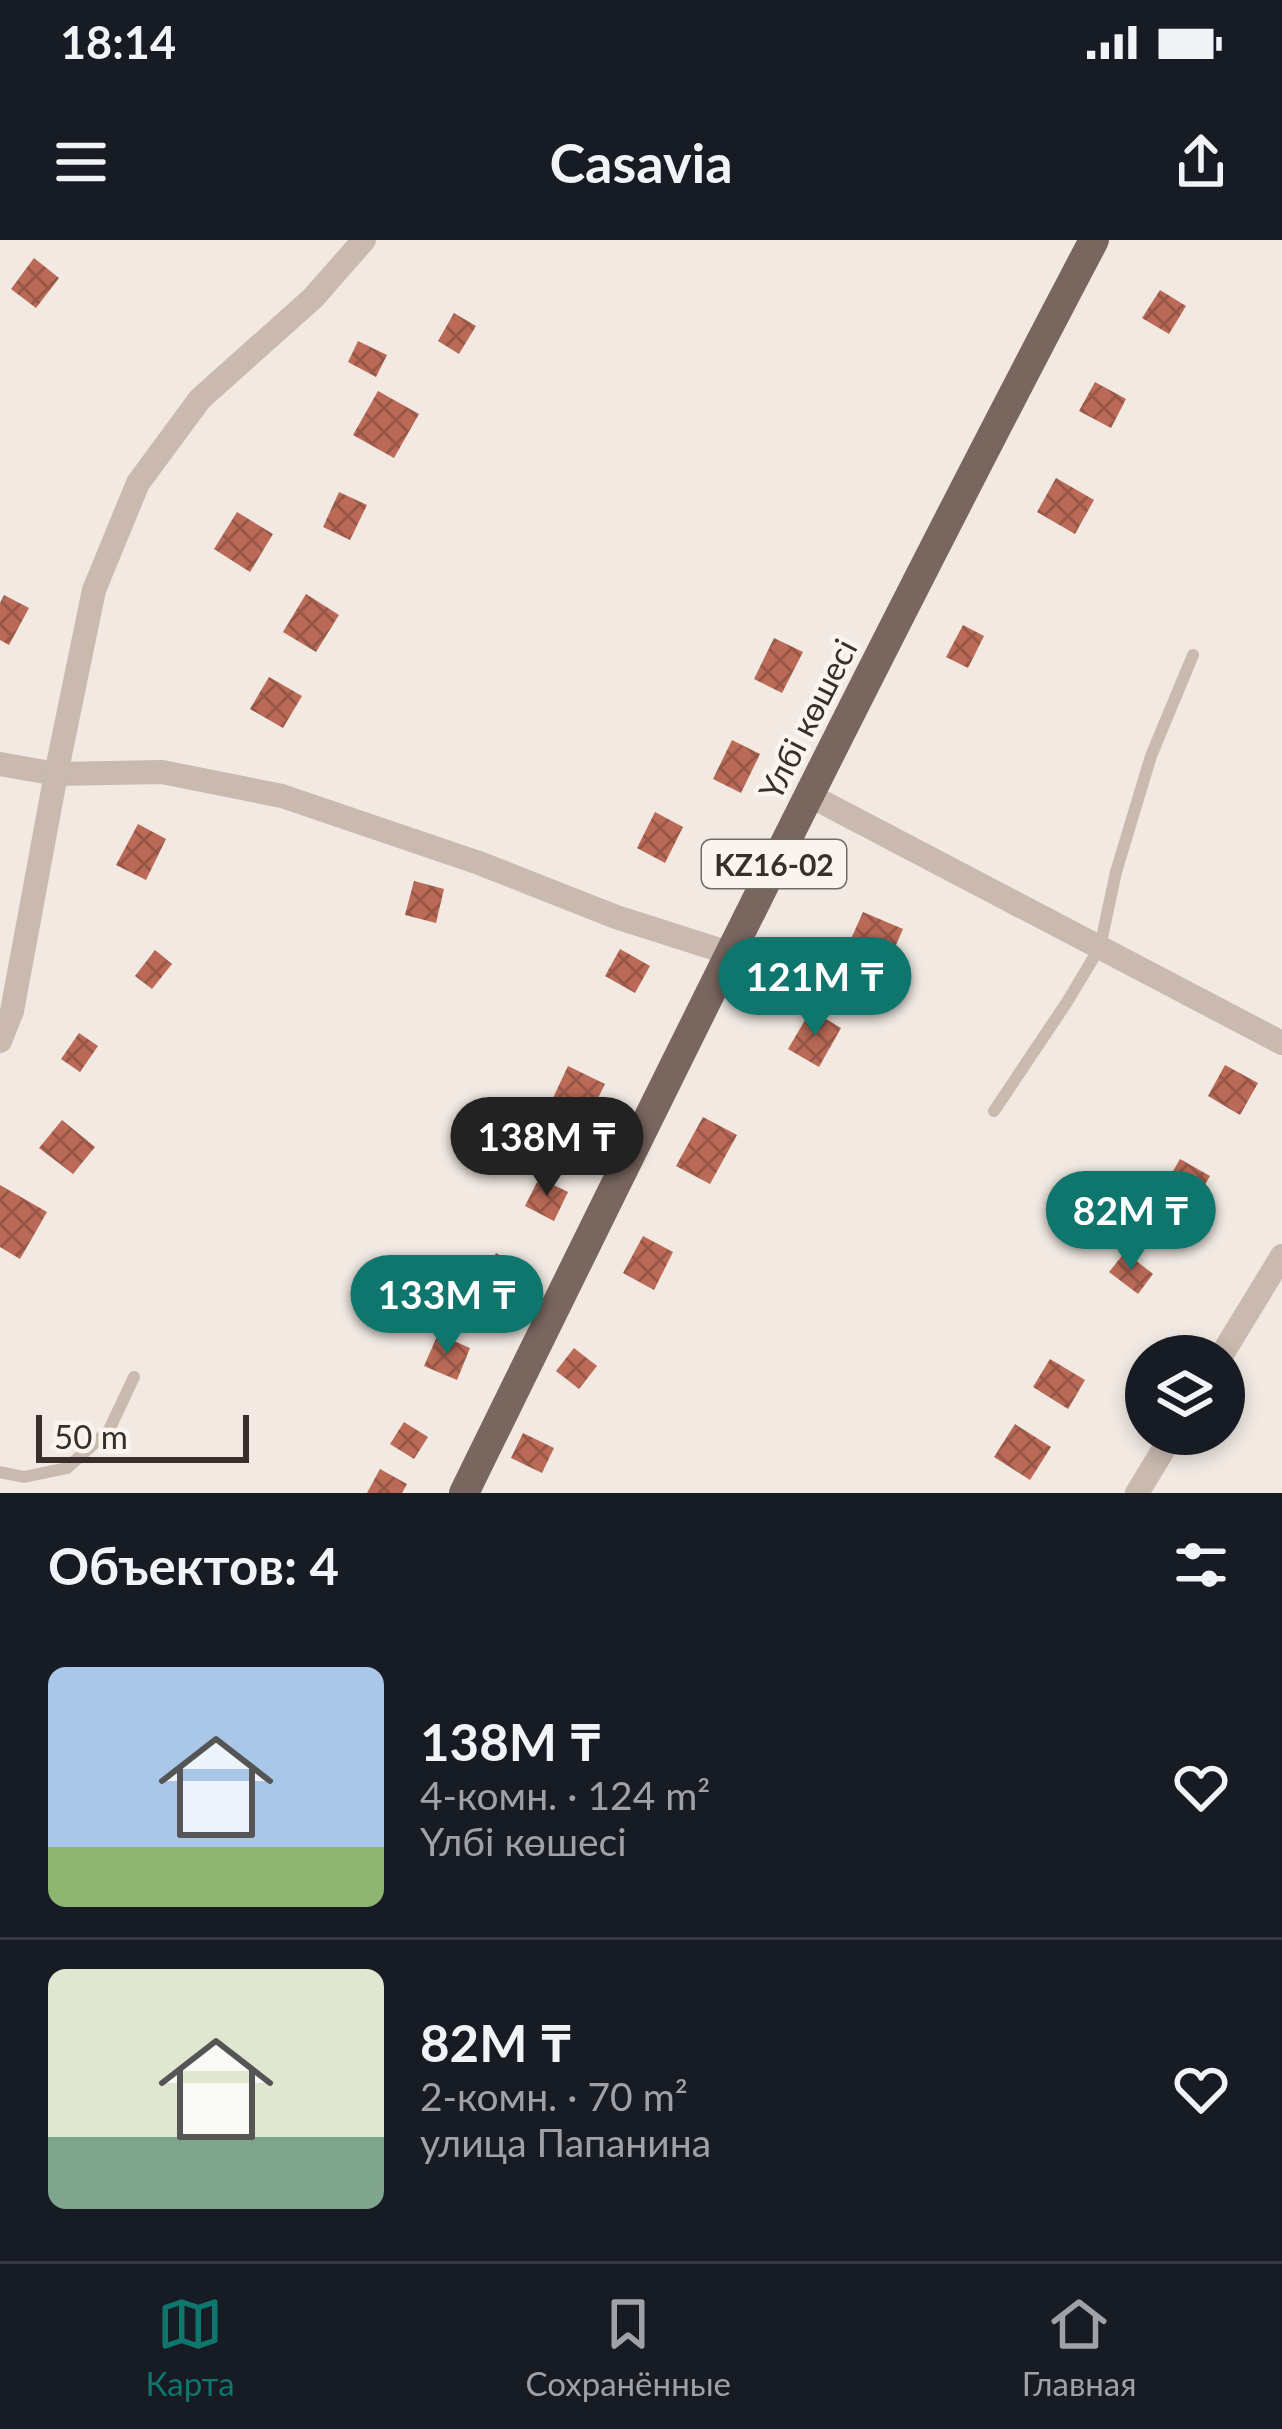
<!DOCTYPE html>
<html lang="ru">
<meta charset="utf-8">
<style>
:root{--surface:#171b24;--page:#20242c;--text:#f1f3f6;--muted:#9ea1a6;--line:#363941;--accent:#0f766e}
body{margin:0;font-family:Lato,sans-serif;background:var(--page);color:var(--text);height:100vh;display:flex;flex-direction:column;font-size:45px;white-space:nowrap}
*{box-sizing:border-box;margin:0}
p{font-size:39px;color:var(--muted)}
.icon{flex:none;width:66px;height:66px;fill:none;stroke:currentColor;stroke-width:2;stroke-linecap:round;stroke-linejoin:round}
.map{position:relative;height:1253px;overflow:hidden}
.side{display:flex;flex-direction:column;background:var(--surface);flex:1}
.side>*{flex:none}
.controls{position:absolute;left:1125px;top:1095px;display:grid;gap:24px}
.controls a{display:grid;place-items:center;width:120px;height:120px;border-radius:50%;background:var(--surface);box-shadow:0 6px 18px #0003;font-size:60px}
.scale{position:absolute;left:36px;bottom:30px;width:213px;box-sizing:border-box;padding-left:12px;border:6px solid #382f2c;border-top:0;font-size:33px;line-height:42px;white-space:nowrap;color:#382f2c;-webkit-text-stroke:9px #f9f4ee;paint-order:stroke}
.price{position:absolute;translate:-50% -102px;padding:0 27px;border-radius:42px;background:var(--accent);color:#fff;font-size:39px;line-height:78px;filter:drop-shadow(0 3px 6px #0008)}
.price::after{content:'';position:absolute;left:50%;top:72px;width:36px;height:27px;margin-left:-18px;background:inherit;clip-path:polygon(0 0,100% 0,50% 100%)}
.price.current{background:#222;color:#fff}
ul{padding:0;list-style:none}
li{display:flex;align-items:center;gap:36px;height:300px;padding:0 48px}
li+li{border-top:3px solid var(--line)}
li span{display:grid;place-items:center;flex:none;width:336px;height:240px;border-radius:18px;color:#555}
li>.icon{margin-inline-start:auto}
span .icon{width:144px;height:144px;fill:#fffc;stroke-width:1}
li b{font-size:51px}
h2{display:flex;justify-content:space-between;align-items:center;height:144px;padding:0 48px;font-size:51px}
.status{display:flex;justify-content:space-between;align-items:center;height:84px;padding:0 60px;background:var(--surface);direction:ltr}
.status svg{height:33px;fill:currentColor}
header{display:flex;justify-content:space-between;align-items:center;height:156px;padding:0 48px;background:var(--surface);font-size:54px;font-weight:700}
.tab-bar{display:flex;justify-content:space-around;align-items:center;height:168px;border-top:3px solid var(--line);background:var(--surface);font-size:33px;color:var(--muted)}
.tab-bar a{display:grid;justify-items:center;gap:6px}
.tab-bar .current{color:var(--accent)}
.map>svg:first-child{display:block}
.building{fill:url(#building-cross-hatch)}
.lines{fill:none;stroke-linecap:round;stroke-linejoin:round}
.lane{stroke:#c9b9af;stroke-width:12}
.street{stroke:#c9b9af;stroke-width:24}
.primary{stroke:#79665f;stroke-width:30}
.labels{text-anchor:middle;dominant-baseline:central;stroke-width:9;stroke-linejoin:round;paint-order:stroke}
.shield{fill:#f9f4ee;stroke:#726a66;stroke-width:3}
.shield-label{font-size:30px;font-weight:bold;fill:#382f2c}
.street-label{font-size:33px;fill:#382f2c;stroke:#f9f4ee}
</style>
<div class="status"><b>18:14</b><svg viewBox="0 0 49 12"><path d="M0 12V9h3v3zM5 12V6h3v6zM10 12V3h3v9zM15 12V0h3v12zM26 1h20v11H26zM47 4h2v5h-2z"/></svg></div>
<header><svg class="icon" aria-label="menu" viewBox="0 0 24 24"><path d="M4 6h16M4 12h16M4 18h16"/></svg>Casavia<svg class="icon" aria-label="share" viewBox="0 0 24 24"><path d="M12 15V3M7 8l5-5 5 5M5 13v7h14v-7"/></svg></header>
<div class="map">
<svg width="1282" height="1253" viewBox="0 0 1282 1253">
<defs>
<pattern id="building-cross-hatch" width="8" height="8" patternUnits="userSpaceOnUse" patternTransform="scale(3)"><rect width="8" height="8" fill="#ba6a57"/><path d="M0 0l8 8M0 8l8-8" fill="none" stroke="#985848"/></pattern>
</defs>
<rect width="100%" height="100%" fill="#f1e9e2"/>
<!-- building -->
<g class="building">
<polygon points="34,18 59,38 36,68 11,49"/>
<polygon points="1160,50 1186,66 1169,94 1142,78"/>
<polygon points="454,73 476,86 459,114 438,101"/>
<polygon points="358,101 387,115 376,137 348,122"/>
<polygon points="1095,142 1126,159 1111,188 1079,171"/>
<polygon points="378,151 419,174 394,218 353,195"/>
<polygon points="1056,238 1094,260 1075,294 1037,272"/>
<polygon points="339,252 367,265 350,300 323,287"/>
<polygon points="237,272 273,294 250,332 214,309"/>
<polygon points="306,354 339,375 316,412 283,392"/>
<polygon points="4,355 29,368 9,405 0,400 0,363"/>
<polygon points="963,385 984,396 968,428 946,417"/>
<polygon points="774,398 803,412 782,453 754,439"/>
<polygon points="269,437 302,456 283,488 250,469"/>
<polygon points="732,500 760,514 741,553 713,539"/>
<polygon points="655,572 683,587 665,623 637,608"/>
<polygon points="138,584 166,599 146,640 116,625"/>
<polygon points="414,641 444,649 436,683 405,675"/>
<polygon points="863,672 903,689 886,728 846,710"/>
<polygon points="620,709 650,726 635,753 605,736"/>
<polygon points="155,710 172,724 152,749 135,736"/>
<polygon points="811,770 841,788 819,827 788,809"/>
<polygon points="79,793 98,806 80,832 61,819"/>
<polygon points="1225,825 1258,843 1240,875 1208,856"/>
<polygon points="568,826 605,844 588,878 552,860"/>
<polygon points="703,877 737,895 710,944 676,926"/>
<polygon points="62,880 95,907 73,934 39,908"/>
<polygon points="1180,919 1210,936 1195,962 1165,945"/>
<polygon points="539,938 568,952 554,981 525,966"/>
<polygon points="0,945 47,972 20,1019 0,1007"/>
<polygon points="643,996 673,1012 654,1050 623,1033"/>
<polygon points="1125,1012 1153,1034 1138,1054 1109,1032"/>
<polygon points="496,1013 527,1030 508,1064 477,1047"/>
<polygon points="438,1094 470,1108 457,1140 424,1126"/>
<polygon points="574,1108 597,1126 579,1149 556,1131"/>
<polygon points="1050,1119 1085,1140 1068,1169 1033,1147"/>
<polygon points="404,1182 428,1197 414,1219 390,1204"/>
<polygon points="1015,1184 1051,1207 1030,1240 994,1217"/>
<polygon points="523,1193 554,1208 542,1233 511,1218"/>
<polygon points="380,1229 407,1244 402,1253 367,1253"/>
</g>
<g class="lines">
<!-- lane -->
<g class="lane">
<polyline points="994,871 1067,762 1100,707 1116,632 1151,516 1193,415"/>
<polyline points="0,1232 24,1237 67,1228 109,1190 134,1137"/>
</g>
<!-- street -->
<g class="street">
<polyline points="0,524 56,534 162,532 282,556 479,623 616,677 729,713"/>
<polyline points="809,555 1282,803"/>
<polyline points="0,801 12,771 56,534 94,350 138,243 200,159 313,58 364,0"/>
<polyline points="1221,1116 1282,1016"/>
<polyline points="1137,1253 1173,1194"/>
</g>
<!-- primary -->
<path class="primary" d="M464,1253C670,833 876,414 1094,0"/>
</g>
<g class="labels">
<!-- shield labels -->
<rect class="shield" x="702" y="600" width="144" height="48" rx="9"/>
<g class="shield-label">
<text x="774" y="624">KZ16-02</text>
</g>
<!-- street labels -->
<g class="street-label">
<text transform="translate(807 479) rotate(-63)">Үлбі көшесі</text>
</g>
</g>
</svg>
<div class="controls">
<a><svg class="icon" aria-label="layers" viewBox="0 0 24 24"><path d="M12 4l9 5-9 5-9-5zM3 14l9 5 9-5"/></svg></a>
</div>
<div class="scale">50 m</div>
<b class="price" style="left:815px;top:799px">121M ₸</b>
<b class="price current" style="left:547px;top:959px">138M ₸</b>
<b class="price" style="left:1131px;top:1033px">82M ₸</b>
<b class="price" style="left:447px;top:1117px">133M ₸</b>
</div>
<section class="side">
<h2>Объектов: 4<svg class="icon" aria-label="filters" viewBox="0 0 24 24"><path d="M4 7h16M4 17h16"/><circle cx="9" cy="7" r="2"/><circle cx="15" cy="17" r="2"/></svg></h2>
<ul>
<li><span style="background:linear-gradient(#a9c7e8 75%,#8fb573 0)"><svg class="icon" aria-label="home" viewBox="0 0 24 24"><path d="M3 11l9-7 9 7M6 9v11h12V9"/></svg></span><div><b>138M ₸</b><p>4-комн. · 124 m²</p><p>Үлбі көшесі</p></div><svg class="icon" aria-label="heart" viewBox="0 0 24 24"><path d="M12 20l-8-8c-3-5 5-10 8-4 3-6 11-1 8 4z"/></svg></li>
<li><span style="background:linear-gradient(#dfe7d0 70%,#7fa58c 0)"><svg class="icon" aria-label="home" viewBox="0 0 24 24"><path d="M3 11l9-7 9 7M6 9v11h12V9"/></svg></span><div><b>82M ₸</b><p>2-комн. · 70 m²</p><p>улица Папанина</p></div><svg class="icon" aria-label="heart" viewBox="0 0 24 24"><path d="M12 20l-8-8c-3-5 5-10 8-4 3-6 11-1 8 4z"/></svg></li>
</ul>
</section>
<nav class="tab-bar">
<a class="current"><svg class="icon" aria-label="map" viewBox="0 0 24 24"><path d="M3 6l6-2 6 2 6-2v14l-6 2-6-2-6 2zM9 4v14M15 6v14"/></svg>Карта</a>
<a><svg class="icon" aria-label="saved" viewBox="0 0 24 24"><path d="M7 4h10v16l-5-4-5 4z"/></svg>Сохранённые</a>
<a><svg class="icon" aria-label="home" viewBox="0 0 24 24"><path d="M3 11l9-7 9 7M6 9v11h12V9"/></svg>Главная</a>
</nav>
